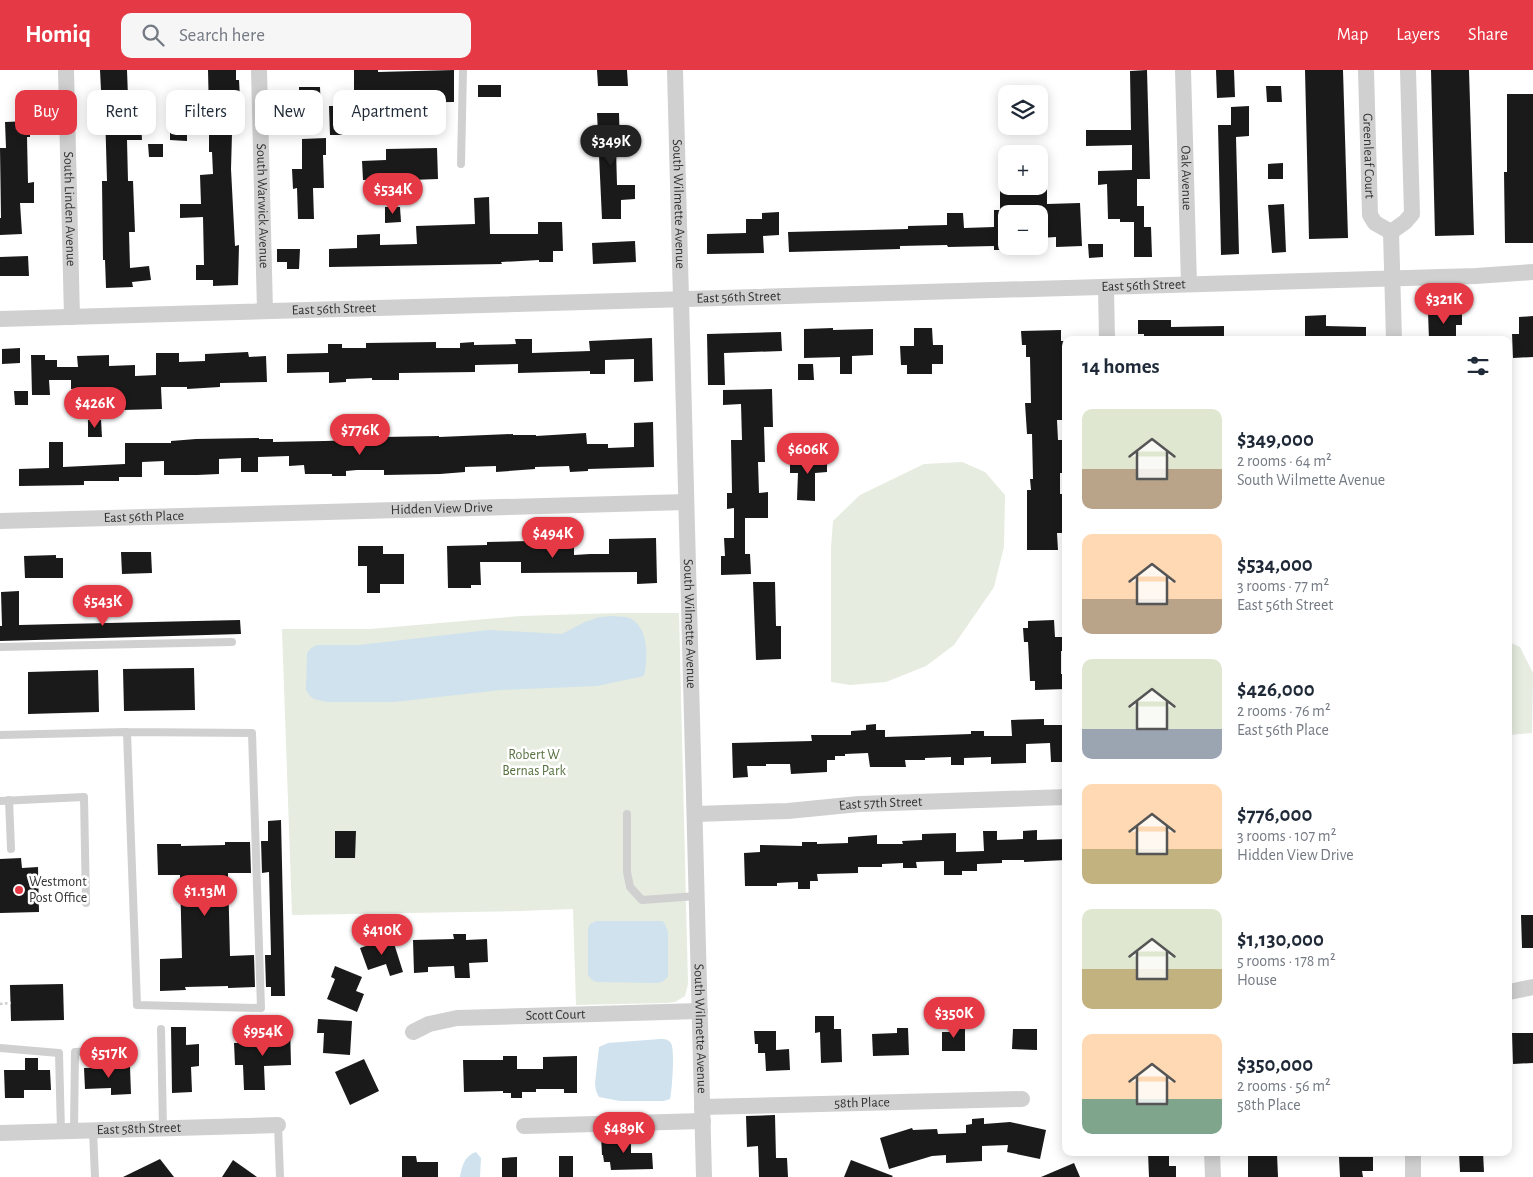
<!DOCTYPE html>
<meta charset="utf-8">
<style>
:root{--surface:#fff;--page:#f6f6f7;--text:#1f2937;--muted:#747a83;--accent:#e63946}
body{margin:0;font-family:"Alegreya Sans",sans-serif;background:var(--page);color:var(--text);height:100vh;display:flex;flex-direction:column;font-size:19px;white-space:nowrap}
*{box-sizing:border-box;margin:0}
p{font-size:16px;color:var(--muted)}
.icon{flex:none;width:28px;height:28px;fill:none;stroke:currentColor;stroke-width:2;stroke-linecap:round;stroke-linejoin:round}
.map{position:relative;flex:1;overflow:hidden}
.details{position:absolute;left:1062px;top:266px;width:450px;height:820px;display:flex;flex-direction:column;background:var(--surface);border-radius:10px;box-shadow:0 2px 12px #0003}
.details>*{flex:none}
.top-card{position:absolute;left:15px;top:20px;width:475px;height:45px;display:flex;gap:10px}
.controls{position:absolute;left:998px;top:15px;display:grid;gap:10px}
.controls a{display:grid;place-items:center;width:50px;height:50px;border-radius:10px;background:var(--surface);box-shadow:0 2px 12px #0003;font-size:25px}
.price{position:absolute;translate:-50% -42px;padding:0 11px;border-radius:18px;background:var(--accent);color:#fff;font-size:16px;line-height:32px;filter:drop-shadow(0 1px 2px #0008)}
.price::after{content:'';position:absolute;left:50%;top:30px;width:15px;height:11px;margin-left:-8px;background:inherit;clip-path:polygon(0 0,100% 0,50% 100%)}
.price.active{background:#222;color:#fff}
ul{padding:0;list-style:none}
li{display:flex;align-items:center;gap:15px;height:125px;padding:0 20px}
li span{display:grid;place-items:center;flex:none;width:140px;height:100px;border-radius:10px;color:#555}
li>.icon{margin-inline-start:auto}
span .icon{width:60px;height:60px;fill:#fffc;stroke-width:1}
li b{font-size:21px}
h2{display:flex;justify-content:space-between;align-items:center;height:60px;padding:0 20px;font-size:21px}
.tag{padding:0 18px;border-radius:10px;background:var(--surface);box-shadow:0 2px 12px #0003;font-size:18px;line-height:45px}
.tag.active{background:var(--accent);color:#fff}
header{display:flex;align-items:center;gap:30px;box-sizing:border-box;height:70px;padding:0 25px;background:var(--accent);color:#fff}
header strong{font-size:24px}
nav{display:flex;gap:28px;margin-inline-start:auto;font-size:18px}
.search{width:350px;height:45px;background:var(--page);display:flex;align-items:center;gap:12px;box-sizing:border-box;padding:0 18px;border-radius:10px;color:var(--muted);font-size:19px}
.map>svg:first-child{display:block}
.green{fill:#e6ecdf}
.water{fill:#cfe2ee}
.building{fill:#1a1a1a}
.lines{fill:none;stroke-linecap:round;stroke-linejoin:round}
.path{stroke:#cdcdcd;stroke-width:2.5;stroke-dasharray:2.5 2.5;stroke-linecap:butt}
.service{stroke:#d0d0d0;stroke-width:8}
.minor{stroke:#d0d0d0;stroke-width:16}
.poi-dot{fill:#e63946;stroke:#fff;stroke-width:2}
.labels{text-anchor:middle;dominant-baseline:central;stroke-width:5;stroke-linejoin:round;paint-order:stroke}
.street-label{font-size:14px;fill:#333;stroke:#fff}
.park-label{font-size:14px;fill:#56703f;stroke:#fff}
.poi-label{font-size:14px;fill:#333;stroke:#fff;text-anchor:start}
</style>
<header>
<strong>Homiq</strong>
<div class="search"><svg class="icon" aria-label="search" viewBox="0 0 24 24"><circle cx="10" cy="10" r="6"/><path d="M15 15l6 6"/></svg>Search here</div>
<nav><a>Map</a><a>Layers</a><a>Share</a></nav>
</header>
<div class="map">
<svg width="1533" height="1107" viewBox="0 0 1533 1107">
<rect width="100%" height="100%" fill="#fff"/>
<!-- green -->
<g class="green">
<polygon points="962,392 985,402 1005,425 1004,477 994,517 954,575 926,596 886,612 850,615 831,612 831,478 833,451 860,425 924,394"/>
<polygon points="617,543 679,543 688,914 685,926 675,932 667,933 576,935 573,839 520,841 292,845 282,559 370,559 521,546"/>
<polygon points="1509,572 1520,577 1533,603 1532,663 1509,665"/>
</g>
<!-- water -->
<g class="water">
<path d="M613,546C618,547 624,546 629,548C649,556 648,588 644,606L597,616L501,620L394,632H327L314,629L310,626L306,620L307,583L311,578L317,575H359L489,560L562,564L585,552L600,547Z"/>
<polygon points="596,851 661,851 664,852 668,862 668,907 662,912 656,913 596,912 592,910 588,905 588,858 590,854"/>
<path d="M660,969C664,969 668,969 671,973C675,980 672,1020 670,1029L664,1031H620L599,1027L596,1021L595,1013L599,977L608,973Z"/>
<path d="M476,1082L481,1088L480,1107H460C462,1097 464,1086 476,1082Z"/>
</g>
<!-- building -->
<g class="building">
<polygon points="100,0 127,0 129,54 141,53 142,70 127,70 128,111 133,111 135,162 129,162 130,198 149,196 151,210 132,212 133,217 106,218 105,190 103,190 102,111 107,111 105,41 102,41"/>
<polygon points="208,0 236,0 236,10 239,10 240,29 236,30 237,63 232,63 231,99 235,176 239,175 238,215 213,216 213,210 196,210 196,195 204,195 203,147 180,148 180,134 201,134 200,105 213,104 212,82 209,82 209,63 206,63 205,44 209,44"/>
<polygon points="354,0 378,0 378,2 454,0 454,32 354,33"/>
<polygon points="597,0 627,0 628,16 598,16"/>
<polygon points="1147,0 1150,109 1137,109 1137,136 1144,136 1144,157 1151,157 1152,187 1134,187 1134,152 1120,152 1120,149 1108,149 1107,114 1098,115 1098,101 1132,100 1132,75 1086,76 1086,60 1131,60 1130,1"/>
<polygon points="1216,0 1234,0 1235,27 1217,28"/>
<polygon points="1305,0 1343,0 1348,168 1309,169"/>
<polygon points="1431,0 1469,0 1474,165 1435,166"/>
<rect x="478" y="15" width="23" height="12"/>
<polygon points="1266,16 1281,16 1282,32 1267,32"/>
<polygon points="299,17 320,17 321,43 299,44"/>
<polygon points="1507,24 1533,24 1533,173 1505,173 1504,102 1507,102"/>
<polygon points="329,36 347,36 346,65 330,65"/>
<polygon points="1249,36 1249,66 1236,67 1239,184 1221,185 1218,55 1231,55 1231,37"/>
<polygon points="597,43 619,43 620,78 616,79 617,115 635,115 635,129 621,130 621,149 602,149"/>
<polygon points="30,51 30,67 27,67 28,113 34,112 34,133 20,133 22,164 0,165 0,148 1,148 0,78 6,78 5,52"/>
<polygon points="170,55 187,55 187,71 170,70"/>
<polygon points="326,68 326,85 323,85 324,118 313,118 314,149 298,149 297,118 293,119 292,99 302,99 302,69"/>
<polygon points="148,74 163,74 163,87 149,87"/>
<polygon points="437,78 438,109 411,110 411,112 387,113 387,109 363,110 362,91 386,90 386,79"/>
<polygon points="1283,93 1283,109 1268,109 1268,94"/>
<polygon points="1000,116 1047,116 1047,134 1080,133 1082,176 1056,177 1056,167 1039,168 1039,144 1006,144 1006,180 994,180 994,176 948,177 947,175 900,176 900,179 789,182 788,162 908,159 908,156 947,155 947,143 963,143 964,158 994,157 994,140 1000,140"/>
<polygon points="489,127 490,164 538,164 538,152 562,152 563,181 553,181 553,192 539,192 539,190 501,192 502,194 329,197 329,179 357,178 357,165 380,164 380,175 417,174 416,156 475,154 474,128"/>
<polygon points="1284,134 1286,182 1272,183 1268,135"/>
<polygon points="385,137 400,137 401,152 385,153"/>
<polygon points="779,142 779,165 763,166 764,183 707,184 707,164 746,163 746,149 762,149 762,143"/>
<polygon points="635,171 636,192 593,194 592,173"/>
<polygon points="1088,174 1103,174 1103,187 1089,188"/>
<polygon points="277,179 300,179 299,199 287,199 287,192 277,192"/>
<polygon points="28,186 29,206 0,206 0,187"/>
<polygon points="1462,241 1462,255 1456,255 1456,270 1429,270 1428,242"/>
<polygon points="1326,245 1326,256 1366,257 1366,270 1305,270 1305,246"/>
<polygon points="1533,246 1533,287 1513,288 1512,264 1519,264 1519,247"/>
<polygon points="1138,250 1171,250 1171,257 1224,256 1224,270 1144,270 1144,264 1138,264"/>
<polygon points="833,258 833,260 873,259 873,285 852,286 852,304 840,304 840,287 804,288 804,259"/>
<polygon points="914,258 932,258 933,275 943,275 943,294 932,294 932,304 907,304 907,295 901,295 900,276 914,276"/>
<polygon points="1061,260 1061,271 1065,271 1066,350 1057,350 1058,370 1066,370 1066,403 1060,403 1060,424 1066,424 1066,463 1057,463 1058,480 1027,480 1027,420 1031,420 1030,409 1033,409 1032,364 1027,364 1025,333 1031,333 1030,287 1026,287 1026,275 1022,275 1021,261"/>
<polygon points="781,262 782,281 724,283 725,315 708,315 707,264"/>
<polygon points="652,268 653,311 634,312 634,289 605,290 605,304 590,304 590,301 518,303 518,294 475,295 475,302 399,303 399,310 372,310 372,308 346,309 346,312 329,313 329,302 287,303 287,284 328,283 328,274 342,274 342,278 366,278 366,273 436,272 436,278 460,278 460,273 474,272 474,275 516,274 515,269 532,269 532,283 590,281 589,271"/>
<polygon points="20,278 20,293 2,294 2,279"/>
<polygon points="248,282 249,287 266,286 267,312 220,313 220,317 187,319 187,317 161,317 162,339 123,340 123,338 92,339 91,318 71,319 71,310 49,310 50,325 32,325 31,285 45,285 45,290 57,290 57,297 78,297 77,286 109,285 109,296 135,295 135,306 156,305 156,283 179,283 179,292 205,291 205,284"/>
<polygon points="798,294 813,294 814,310 798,310"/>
<polygon points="772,319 773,357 764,357 765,392 758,392 759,423 768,422 768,448 745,448 745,484 750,484 751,504 721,505 721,486 725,486 724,468 734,468 734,438 727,439 727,423 732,423 731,370 742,370 741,334 723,335 723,320"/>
<polygon points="14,321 28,321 28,335 15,335"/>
<polygon points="88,350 101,350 102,367 88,367"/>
<polygon points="653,352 654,397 588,399 588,401 570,402 569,396 535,397 535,399 496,402 496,396 465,397 465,402 440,404 384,405 384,400 357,400 346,401 346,406 332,406 332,404 305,404 304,395 289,396 289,386 258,387 258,402 241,402 241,388 219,389 219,404 197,405 164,405 164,391 142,392 142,407 119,407 119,411 84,411 84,415 19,416 19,399 49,398 49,372 63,372 63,397 125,394 125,373 171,373 171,371 196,369 259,368 259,369 273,369 273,372 325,371 383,369 383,367 439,366 439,367 513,364 513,365 536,365 536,366 586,363 587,374 608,374 608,378 634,377 634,353"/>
<polygon points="827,386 827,402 815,403 815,431 797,430 798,403 790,403 790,387"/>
<polygon points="656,468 657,513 637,514 637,502 521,503 521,492 480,492 481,515 471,515 471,518 448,518 447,476 487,475 487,472 574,470 574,485 590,484 609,484 609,469"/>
<polygon points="358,476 383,476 383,484 404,484 404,514 380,514 380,523 367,523 367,496 358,496"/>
<polygon points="121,482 151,482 152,503 122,504"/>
<polygon points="56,485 56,488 63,488 63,508 25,508 24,486"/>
<polygon points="753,512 775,512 776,556 781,556 781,589 756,590"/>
<polygon points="19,521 19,555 240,550 241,564 0,571 0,556 2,556 1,522"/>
<polygon points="1054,550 1055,567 1066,567 1066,581 1061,581 1061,604 1066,604 1066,619 1035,620 1035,611 1030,611 1028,572 1024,572 1023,558 1028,558 1028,551"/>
<polygon points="194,598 195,640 124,641 123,599"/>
<polygon points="98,600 99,642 28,644 28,602"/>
<polygon points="1044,649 1044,655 1066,655 1065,692 1051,692 1050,673 1026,674 1026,693 991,694 991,687 964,688 964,695 951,695 951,687 925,688 925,690 905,690 906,697 870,697 868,683 845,684 845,686 835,686 835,690 827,690 827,702 791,704 790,694 766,694 766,696 747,696 748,707 733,708 732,673 812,671 811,665 851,665 851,661 866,660 866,655 876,654 876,660 885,660 885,667 971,664 971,661 984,661 984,666 1012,666 1011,650"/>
<polygon points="281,750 285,926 271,926 271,917 266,917 265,885 271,885 269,802 262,803 261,771 268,771 268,751"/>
<polygon points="1037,760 1037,770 1066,769 1066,790 1024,792 1024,790 1002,790 1002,793 977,794 977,801 962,801 962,805 944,805 944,791 916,792 917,798 903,798 903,793 882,794 882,797 858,797 858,803 817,804 818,811 810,811 810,819 798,819 798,812 777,813 777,816 745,816 744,783 760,782 760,775 802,776 802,772 817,772 817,774 848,773 848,767 877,765 877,774 903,774 902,771 922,770 922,764 956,763 956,782 984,781 983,761 997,761 997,770 1023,769 1023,761"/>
<polygon points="335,761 356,761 355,788 335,788"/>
<polygon points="225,772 250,772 251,803 228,803 230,886 254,885 255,917 228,918 228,916 185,917 186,920 160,921 160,889 182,888 180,805 158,805 157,774 181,774 181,776 225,775"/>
<polygon points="21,788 22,798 38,797 39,842 0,843 0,789"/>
<polygon points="1521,845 1533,845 1533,878 1522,878"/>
<polygon points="453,864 466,864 466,870 487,869 488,892 469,893 470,908 455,908 454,896 428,897 428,902 414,903 413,870 454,869"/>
<polygon points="392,867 403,902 390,906 386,894 368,900 360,878"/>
<polygon points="335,896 362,907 356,921 364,924 357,942 327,929 335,909 331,907"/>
<polygon points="63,914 64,950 11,951 10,915"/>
<polygon points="815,946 834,946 834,959 841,959 842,992 821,993 820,962 815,963"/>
<polygon points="318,949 352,951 350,985 323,983 324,963 317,963"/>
<polygon points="274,954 290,954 291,995 264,996 265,1020 244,1020 243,995 235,995 234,973 275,972"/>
<polygon points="953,955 965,955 965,981 942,981 942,962 953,962"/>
<polygon points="171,957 186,957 186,975 199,974 199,996 191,997 192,1022 172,1023"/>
<polygon points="897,958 908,958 909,985 873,986 872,964 897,963"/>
<polygon points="1013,959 1037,959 1037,980 1012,979"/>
<polygon points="754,961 776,961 776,980 789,979 790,1000 766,1001 765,983 758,983 758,974 755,974"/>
<polygon points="1512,963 1533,963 1533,993 1513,994"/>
<polygon points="503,986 517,986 517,999 543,999 543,987 577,986 577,1023 564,1023 564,1019 536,1019 536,1022 522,1022 522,1028 511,1028 511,1023 503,1023 503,1021 464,1022 463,990 503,990"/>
<polygon points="25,988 38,988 38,1000 50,1000 51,1020 24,1020 24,1028 5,1028 4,1000 25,1000"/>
<polygon points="364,989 379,1021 350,1035 335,1002"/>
<polygon points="130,997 131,1024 111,1025 111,1018 85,1019 84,998"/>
<polygon points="775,1045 776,1088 787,1088 788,1107 759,1107 758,1076 747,1077 746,1046"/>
<polygon points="984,1048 984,1054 1010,1052 1046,1060 1040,1089 1007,1082 1008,1075 982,1076 982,1091 946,1093 946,1085 932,1086 889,1099 880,1068 912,1058 913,1060 937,1059 938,1064 966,1063 966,1055 972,1054 972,1049"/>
<polygon points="631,1064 631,1083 652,1083 653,1099 611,1100 610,1092 604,1092 603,1085 602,1085 601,1065"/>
<polygon points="1148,1082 1169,1082 1169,1096 1176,1096 1176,1107 1149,1107"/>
<polygon points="1459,1082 1483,1082 1484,1102 1460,1102"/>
<polygon points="1277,1084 1278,1107 1248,1107 1248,1085"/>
<polygon points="402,1086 416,1086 417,1092 438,1092 438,1107 402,1107"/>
<rect x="559" y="1086" width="14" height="21"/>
<polygon points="517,1087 517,1107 502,1107 502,1088"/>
<polygon points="1339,1087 1373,1087 1373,1101 1362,1101 1363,1107 1340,1107"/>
<polygon points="160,1089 174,1107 123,1107"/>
<polygon points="233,1090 257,1107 222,1107"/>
<polygon points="851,1090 893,1106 892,1107 844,1107"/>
<polygon points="1074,1093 1080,1107 1041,1107"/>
</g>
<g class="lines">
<!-- path -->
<polyline class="path" points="0,934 11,933"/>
<!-- service -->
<g class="service">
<polyline points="461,94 463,0"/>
<polyline points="0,577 232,572"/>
<polyline points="0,665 127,662 137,935 261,938 252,663 127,662"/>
<polyline points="9,730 11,779"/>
<polyline points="0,731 84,727 86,833"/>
<polyline points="627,744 627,802 630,817 642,830 697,826"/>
<polyline points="161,959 163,1058"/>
<polyline points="0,978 59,983 61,1062"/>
<polyline points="278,1055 280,1107"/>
<polyline points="74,1061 75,982 117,980"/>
<polyline points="93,1061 95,1107"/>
</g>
<!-- minor -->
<g class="minor">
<path id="s1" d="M66,0L72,247"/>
<path id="s2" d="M259,0L265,241"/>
<path id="s3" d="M675,0L704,1107"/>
<path id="s4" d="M1183,0L1189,214"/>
<path id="s5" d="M1366,0L1370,145L1375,153L1391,162"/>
<polyline points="1391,162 1405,152 1412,144 1408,0"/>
<polyline points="1391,162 1394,270"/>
<polyline points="1106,217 1107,270"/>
<path id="s6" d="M0,249L1476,206L1533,202"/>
<path id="s7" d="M0,451L686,432"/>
<path id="s8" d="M695,744L788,741L859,734L1066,727"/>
<polyline points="1509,922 1533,917"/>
<path id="s9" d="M413,962L429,954L457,948L700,941"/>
<path id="s10" d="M702,1037L1022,1029"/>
<polyline points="524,1056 703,1051"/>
<path id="s11" d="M0,1063L278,1055"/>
<polyline points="1212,1082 1213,1107"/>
<polyline points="1413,1082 1413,1107"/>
</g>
</g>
<!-- markers -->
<circle class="poi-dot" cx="19" cy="820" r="5"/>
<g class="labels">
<!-- street labels -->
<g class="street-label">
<text stroke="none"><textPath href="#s5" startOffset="86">Greenleaf Court</textPath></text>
<text stroke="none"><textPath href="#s4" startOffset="108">Oak Avenue</textPath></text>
<text stroke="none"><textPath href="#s3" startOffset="134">South Wilmette Avenue</textPath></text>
<text stroke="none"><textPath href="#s2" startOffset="136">South Warwick Avenue</textPath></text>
<text stroke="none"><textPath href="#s1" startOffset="139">South Linden Avenue</textPath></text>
<text stroke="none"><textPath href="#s6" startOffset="1144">East 56th Street</textPath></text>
<text stroke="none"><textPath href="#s6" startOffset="739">East 56th Street</textPath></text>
<text stroke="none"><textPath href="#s6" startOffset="334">East 56th Street</textPath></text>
<text stroke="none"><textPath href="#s7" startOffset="442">Hidden View Drive</textPath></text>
<text stroke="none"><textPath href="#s7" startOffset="144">East 56th Place</textPath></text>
<text stroke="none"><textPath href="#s3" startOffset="554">South Wilmette Avenue</textPath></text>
<text stroke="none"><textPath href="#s8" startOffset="186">East 57th Street</textPath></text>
<text stroke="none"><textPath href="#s9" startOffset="145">Scott Court</textPath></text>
<text stroke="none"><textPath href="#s3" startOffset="959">South Wilmette Avenue</textPath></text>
<text stroke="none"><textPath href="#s10" startOffset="160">58th Place</textPath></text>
<text stroke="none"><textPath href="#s11" startOffset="139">East 58th Street</textPath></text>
</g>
<!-- park labels -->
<g class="park-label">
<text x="534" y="685">Robert W<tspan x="534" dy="16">Bernas Park</tspan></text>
</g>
<!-- poi labels -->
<g class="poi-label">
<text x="29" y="812">Westmont<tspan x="29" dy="16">Post Office</tspan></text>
</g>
</g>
</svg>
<div class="controls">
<a><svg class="icon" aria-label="layers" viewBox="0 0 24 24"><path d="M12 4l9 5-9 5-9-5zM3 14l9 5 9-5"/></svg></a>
<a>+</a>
<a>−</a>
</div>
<b class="price active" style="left:611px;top:97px">$349K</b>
<b class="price" style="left:393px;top:145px">$534K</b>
<b class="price" style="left:1444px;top:255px">$321K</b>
<b class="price" style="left:95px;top:359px">$426K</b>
<b class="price" style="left:360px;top:386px">$776K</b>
<b class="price" style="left:808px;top:405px">$606K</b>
<b class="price" style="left:553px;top:489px">$494K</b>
<b class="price" style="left:103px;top:557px">$543K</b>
<b class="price" style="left:205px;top:847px">$1.13M</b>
<b class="price" style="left:382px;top:886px">$410K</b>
<b class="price" style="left:954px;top:969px">$350K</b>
<b class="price" style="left:263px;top:987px">$954K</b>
<b class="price" style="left:109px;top:1009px">$517K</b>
<b class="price" style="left:624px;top:1084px">$489K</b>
<div class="top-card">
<a class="tag active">Buy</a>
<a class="tag">Rent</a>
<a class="tag">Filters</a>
<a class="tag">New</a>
<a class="tag">Apartment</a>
</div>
<section class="details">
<h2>14 homes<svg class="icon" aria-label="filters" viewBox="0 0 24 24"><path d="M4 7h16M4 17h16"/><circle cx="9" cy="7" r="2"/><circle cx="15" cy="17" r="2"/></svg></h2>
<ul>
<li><span style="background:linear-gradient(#dfe7d0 60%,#b9a48a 0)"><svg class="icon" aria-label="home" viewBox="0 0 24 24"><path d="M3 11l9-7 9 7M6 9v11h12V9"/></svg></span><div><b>$349,000</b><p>2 rooms · 64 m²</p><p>South Wilmette Avenue</p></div></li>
<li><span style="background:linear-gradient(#ffd9b3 65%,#b9a48a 0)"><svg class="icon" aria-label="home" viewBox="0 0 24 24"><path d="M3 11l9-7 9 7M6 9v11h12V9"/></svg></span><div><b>$534,000</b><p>3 rooms · 77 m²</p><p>East 56th Street</p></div></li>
<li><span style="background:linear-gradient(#dfe7d0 70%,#9aa5b1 0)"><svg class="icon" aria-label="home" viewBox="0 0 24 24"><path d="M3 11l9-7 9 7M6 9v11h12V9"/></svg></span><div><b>$426,000</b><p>2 rooms · 76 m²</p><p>East 56th Place</p></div></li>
<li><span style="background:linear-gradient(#ffd9b3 65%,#c2b280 0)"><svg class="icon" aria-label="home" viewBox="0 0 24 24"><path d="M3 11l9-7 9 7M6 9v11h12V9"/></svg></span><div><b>$776,000</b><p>3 rooms · 107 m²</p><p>Hidden View Drive</p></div></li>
<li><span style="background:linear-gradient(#dfe7d0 60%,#c2b280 0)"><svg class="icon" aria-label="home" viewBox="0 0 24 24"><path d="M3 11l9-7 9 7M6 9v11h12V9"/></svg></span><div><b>$1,130,000</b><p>5 rooms · 178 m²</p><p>House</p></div></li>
<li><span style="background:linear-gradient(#ffd9b3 65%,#7fa58c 0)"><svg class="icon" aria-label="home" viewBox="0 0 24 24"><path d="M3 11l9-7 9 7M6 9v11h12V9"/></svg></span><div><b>$350,000</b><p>2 rooms · 56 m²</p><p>58th Place</p></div></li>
</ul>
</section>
</div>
